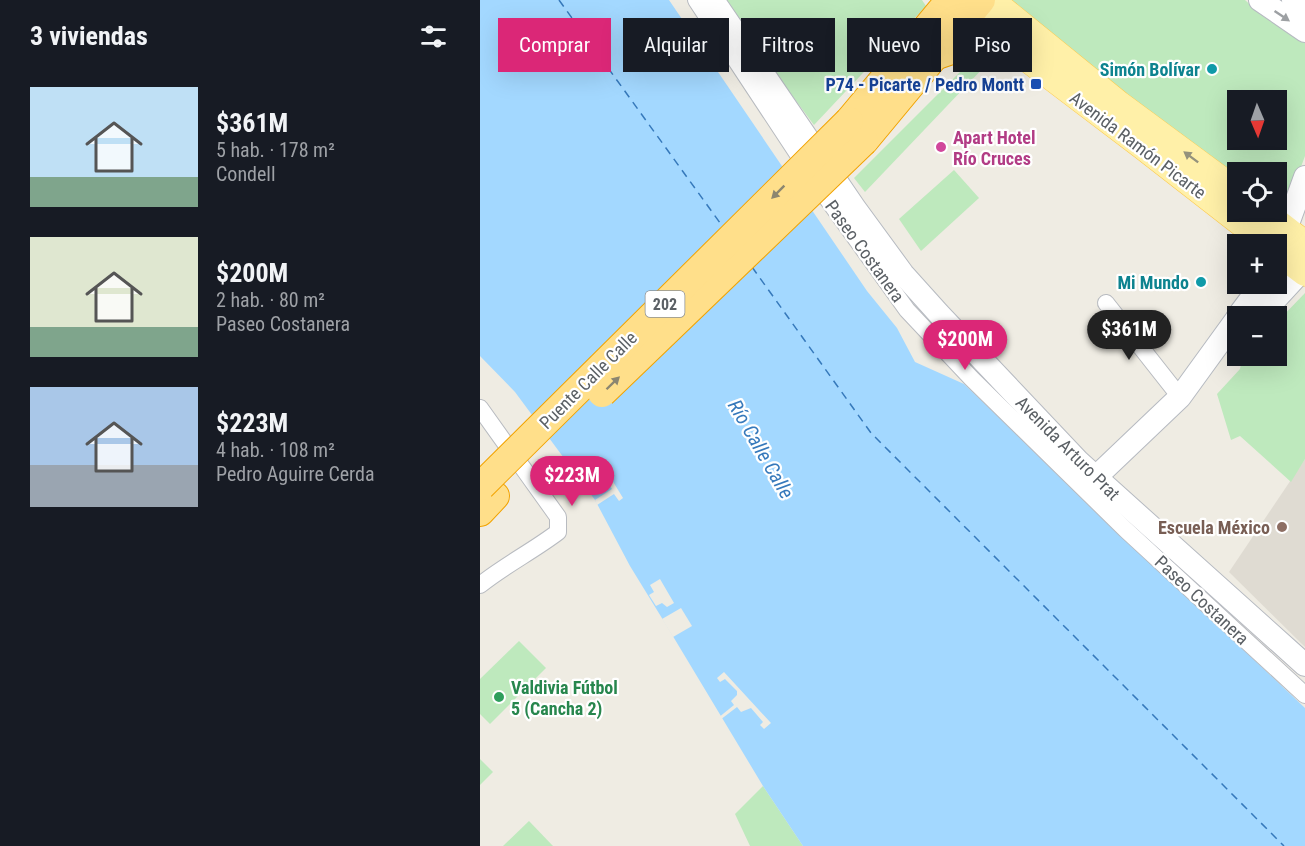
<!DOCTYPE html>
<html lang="es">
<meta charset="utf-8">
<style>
:root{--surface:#171b24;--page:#242831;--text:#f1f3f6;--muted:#9ea1a6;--accent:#db2777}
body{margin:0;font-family:"Roboto Condensed",sans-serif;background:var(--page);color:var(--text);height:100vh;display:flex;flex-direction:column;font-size:22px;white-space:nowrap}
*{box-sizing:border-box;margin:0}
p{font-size:20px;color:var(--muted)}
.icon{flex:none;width:33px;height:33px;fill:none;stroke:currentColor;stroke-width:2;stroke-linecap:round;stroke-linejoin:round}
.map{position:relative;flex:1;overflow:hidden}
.sheet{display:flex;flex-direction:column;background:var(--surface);width:480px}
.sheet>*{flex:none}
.guide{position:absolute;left:18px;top:18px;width:570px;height:54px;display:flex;gap:12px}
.needle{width:39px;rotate:178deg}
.buttons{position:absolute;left:747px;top:90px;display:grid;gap:12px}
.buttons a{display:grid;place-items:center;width:60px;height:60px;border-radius:0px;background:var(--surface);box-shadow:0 6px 24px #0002;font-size:30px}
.price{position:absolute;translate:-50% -51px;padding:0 14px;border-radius:21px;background:var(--accent);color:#fff;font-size:20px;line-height:39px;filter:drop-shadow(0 2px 3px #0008)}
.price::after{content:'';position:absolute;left:50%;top:36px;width:18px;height:14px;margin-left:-9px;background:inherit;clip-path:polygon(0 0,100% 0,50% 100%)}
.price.current{background:#222;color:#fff}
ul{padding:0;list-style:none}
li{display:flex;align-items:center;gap:18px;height:150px;padding:0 30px}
li span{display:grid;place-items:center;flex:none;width:168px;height:120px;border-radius:0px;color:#555}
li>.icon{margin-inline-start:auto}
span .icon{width:72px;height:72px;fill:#fffc;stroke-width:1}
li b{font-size:26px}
h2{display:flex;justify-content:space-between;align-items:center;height:72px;padding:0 30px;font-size:26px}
.pill{padding:0 21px;border-radius:0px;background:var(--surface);box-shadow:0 6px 24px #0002;font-size:21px;line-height:54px}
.pill.current{background:var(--accent);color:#fff}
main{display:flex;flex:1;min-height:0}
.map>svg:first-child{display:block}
.education{fill:#dfdbd2}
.green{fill:#bee9bd;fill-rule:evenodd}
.water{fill:#a3d8ff}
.pier{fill:#efece3}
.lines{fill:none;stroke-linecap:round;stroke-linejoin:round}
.ferry{stroke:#3679bb;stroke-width:1.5;stroke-dasharray:8 6;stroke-linecap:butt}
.street-casing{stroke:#b8bbc0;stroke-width:18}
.secondary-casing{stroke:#b6bac1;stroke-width:24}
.primary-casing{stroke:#feca4d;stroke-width:27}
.highway-casing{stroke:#f2a300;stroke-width:30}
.street{stroke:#fff;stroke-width:16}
.secondary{stroke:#fff;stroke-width:22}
.primary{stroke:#fff0a8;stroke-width:26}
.highway{stroke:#ffdf8a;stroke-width:28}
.highway-bridge-casing{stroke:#f2a300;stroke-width:30;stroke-linecap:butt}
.highway-bridge{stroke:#ffdf8a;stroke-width:28}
.oneway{fill:#9da0a3}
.oneway2{fill:#94927c}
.oneway3{fill:#8c8670}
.culture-dot{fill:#0f9aa8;stroke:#fff;stroke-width:2}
.transit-dot{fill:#1a4fb4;stroke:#fff;stroke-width:2}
.hotel-dot{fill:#d1479c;stroke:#fff;stroke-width:2}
.education-dot{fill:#8d6e63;stroke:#fff;stroke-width:2}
.leisure-dot{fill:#2e9e5b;stroke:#fff;stroke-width:2}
.labels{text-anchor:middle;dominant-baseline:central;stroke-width:4.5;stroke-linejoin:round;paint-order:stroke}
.shield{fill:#fff;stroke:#8c9093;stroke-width:1.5}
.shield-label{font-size:16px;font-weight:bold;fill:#5b6065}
.culture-label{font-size:18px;font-weight:bold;fill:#0d838f;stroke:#fff;text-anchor:end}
.transit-label{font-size:18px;font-weight:bold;fill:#164399;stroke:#fff;text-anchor:end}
.hotel-label{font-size:18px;font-weight:bold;fill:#b23c85;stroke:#fff;text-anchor:start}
.street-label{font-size:18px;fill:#5b6065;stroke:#fff}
.education-label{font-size:18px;font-weight:bold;fill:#785e54;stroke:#fff;text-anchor:end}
.leisure-label{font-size:18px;font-weight:bold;fill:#27864d;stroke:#fff;text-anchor:start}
.water-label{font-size:20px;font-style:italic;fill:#3679bb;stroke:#fff}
</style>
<main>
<section class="sheet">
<h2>3 viviendas<svg class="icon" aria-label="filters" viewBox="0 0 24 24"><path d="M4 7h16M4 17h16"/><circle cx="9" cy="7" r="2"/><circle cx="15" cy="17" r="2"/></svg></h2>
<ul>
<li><span style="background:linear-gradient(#bfe0f5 75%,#7fa58c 0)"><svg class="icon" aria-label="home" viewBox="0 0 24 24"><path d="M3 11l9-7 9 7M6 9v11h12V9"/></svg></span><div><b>$361M</b><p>5 hab. · 178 m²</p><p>Condell</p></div></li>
<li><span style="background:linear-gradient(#dfe7d0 75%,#7fa58c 0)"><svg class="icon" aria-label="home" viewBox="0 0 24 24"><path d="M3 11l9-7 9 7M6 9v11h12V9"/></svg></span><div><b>$200M</b><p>2 hab. · 80 m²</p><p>Paseo Costanera</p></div></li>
<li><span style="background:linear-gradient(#a9c7e8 65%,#9aa5b1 0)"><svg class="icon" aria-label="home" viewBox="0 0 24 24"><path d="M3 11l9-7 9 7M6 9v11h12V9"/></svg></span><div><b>$223M</b><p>4 hab. · 108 m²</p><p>Pedro Aguirre Cerda</p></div></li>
</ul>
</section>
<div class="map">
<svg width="825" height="846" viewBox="0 0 825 846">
<rect width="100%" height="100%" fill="#efece3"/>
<!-- education -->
<polygon class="education" points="825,459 825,647 749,572"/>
<!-- green -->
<g class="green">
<polygon points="244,0 442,0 446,6 334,125 261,27"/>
<path d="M529,0H765L784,17L825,39V156L806,207L796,212V172H758L757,185ZM758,100H796V140H758Z"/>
<polygon points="499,61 506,65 385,192 374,178 483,69"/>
<polygon points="474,170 499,198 441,251 419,219"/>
<polygon points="825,293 825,459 811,482 760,436 751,440 737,394 760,369 762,359 765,356 796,356 797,322"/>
<polygon points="39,641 66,668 10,724 0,714 0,679"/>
<polygon points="0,759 13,772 0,785"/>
<polygon points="283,786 323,846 270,846 255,814"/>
<polygon points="49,821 73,846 23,846"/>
</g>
<!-- water -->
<polygon class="water" points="0,0 189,0 387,291 417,328 435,362 484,384 825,708 825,846 323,846 283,786 188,628 150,566 115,500 35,392 0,356"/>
<!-- pier -->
<g class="pier">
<polygon points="132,480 143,498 139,501 134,494 117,505 115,500 132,489 128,483"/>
<polygon points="180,579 194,603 187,607 182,603 176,606 169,595 174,592 170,585"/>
<polygon points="201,608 212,626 193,637 182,619"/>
<polygon points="244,672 291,723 284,729 280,725 283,722 271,708 261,712 257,707 240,720 238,718 254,705 251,701 257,695 257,691 245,679 240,682 237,678"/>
</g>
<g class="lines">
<!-- ferry -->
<g class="ferry">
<polyline points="79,0 243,227"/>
<polyline points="272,267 391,433 804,846"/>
</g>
<!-- street casing -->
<g class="street-casing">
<g id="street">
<polyline points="216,0 346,197 427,310 491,378 646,530 825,695"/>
<polyline points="626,303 700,397"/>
<path d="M0,408L78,517V532C53,551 25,565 0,585"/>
</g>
</g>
<!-- secondary casing -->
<g class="secondary-casing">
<g id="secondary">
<polyline points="233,0 374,207 423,274 459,314 599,462 825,665"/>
<polyline points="780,0 825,31"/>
<polyline points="813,0 825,8"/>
<polyline points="800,246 825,177"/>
<polyline points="758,316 782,284"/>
<polyline points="780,316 815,278 825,258"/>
<polyline points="616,477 700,397 758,317"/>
</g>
</g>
<!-- primary casing -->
<g class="primary-casing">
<g id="primary">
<polyline points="511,0 639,104 758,192"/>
<polyline points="488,14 662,146 788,244"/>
<polyline points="784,212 825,244"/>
<polyline points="796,251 825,273"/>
</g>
</g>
<!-- highway casing -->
<g class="highway-casing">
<g id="highway">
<polyline points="454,56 498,41 532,49"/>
<polyline points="369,121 470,0"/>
<polyline points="384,141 501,0"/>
<polyline points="0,512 15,496"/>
</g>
</g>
<!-- street -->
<use href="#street" class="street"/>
<!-- secondary -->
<use href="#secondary" class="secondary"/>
<!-- primary -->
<use href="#primary" class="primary"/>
<!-- highway -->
<use href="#highway" class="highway"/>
<!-- highway-bridge casing -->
<g class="highway-bridge-casing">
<g id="highway-bridge">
<polyline points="122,393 384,141"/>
<polyline points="1,486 369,121"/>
</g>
</g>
<!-- highway-bridge -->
<use href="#highway-bridge" class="highway-bridge"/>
</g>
<!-- one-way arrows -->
<defs><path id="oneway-solid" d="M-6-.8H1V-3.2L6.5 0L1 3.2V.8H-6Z" transform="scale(1.5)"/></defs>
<use class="oneway" href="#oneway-solid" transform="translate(802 16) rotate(34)"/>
<use class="oneway2" href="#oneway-solid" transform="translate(711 157) rotate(-143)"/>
<g class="oneway3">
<use href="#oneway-solid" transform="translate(298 192) rotate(135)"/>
<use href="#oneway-solid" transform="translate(133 383) rotate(-44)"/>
</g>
<!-- markers -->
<g class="culture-dot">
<circle cx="732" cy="69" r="6"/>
<circle cx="721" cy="282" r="6"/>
</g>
<rect class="transit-dot" x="550" y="78" width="12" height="12" rx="3"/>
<circle class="hotel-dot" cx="461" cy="147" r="6"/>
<circle class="education-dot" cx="802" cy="527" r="6"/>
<circle class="leisure-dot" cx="19" cy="697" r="6"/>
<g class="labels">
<!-- shield labels -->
<rect class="shield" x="165.5" y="291" width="39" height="26" rx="4.5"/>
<g class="shield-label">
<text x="185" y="304">202</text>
</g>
<!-- culture labels -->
<g class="culture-label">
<text x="720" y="69">Simón Bolívar</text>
<text x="709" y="282">Mi Mundo</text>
</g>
<!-- transit labels -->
<g class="transit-label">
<text x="544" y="84">P74 - Picarte / Pedro Montt</text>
</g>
<!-- hotel labels -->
<g class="hotel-label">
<text x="473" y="137">Apart Hotel<tspan x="473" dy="21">Río Cruces</tspan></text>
</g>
<!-- street labels -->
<g class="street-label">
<text transform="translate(658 145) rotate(37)">Avenida Ramón Picarte</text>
<text transform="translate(385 251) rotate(54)">Paseo Costanera</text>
<text transform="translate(108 380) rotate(-45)">Puente Calle Calle</text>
<text transform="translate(588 448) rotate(45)">Avenida Arturo Prat</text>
<text transform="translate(722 600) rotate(43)">Paseo Costanera</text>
</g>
<!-- education labels -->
<g class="education-label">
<text x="790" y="527">Escuela México</text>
</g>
<!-- leisure labels -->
<g class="leisure-label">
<text x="31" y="687">Valdivia Fútbol<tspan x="31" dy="21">5 (Cancha 2)</tspan></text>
</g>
<!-- water labels -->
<g class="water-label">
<text transform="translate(281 449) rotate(60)">Río Calle Calle</text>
</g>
</g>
</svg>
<div class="buttons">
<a><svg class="needle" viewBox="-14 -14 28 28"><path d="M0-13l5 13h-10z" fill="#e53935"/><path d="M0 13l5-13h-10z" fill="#9ea1a6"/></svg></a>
<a><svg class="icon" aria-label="locate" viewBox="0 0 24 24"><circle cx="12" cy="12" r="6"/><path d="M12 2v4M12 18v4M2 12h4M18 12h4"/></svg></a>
<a>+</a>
<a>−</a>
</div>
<b class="price current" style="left:649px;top:361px">$361M</b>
<b class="price" style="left:485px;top:371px">$200M</b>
<b class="price" style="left:92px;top:507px">$223M</b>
<div class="guide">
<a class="pill current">Comprar</a>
<a class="pill">Alquilar</a>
<a class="pill">Filtros</a>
<a class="pill">Nuevo</a>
<a class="pill">Piso</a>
</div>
</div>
</main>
